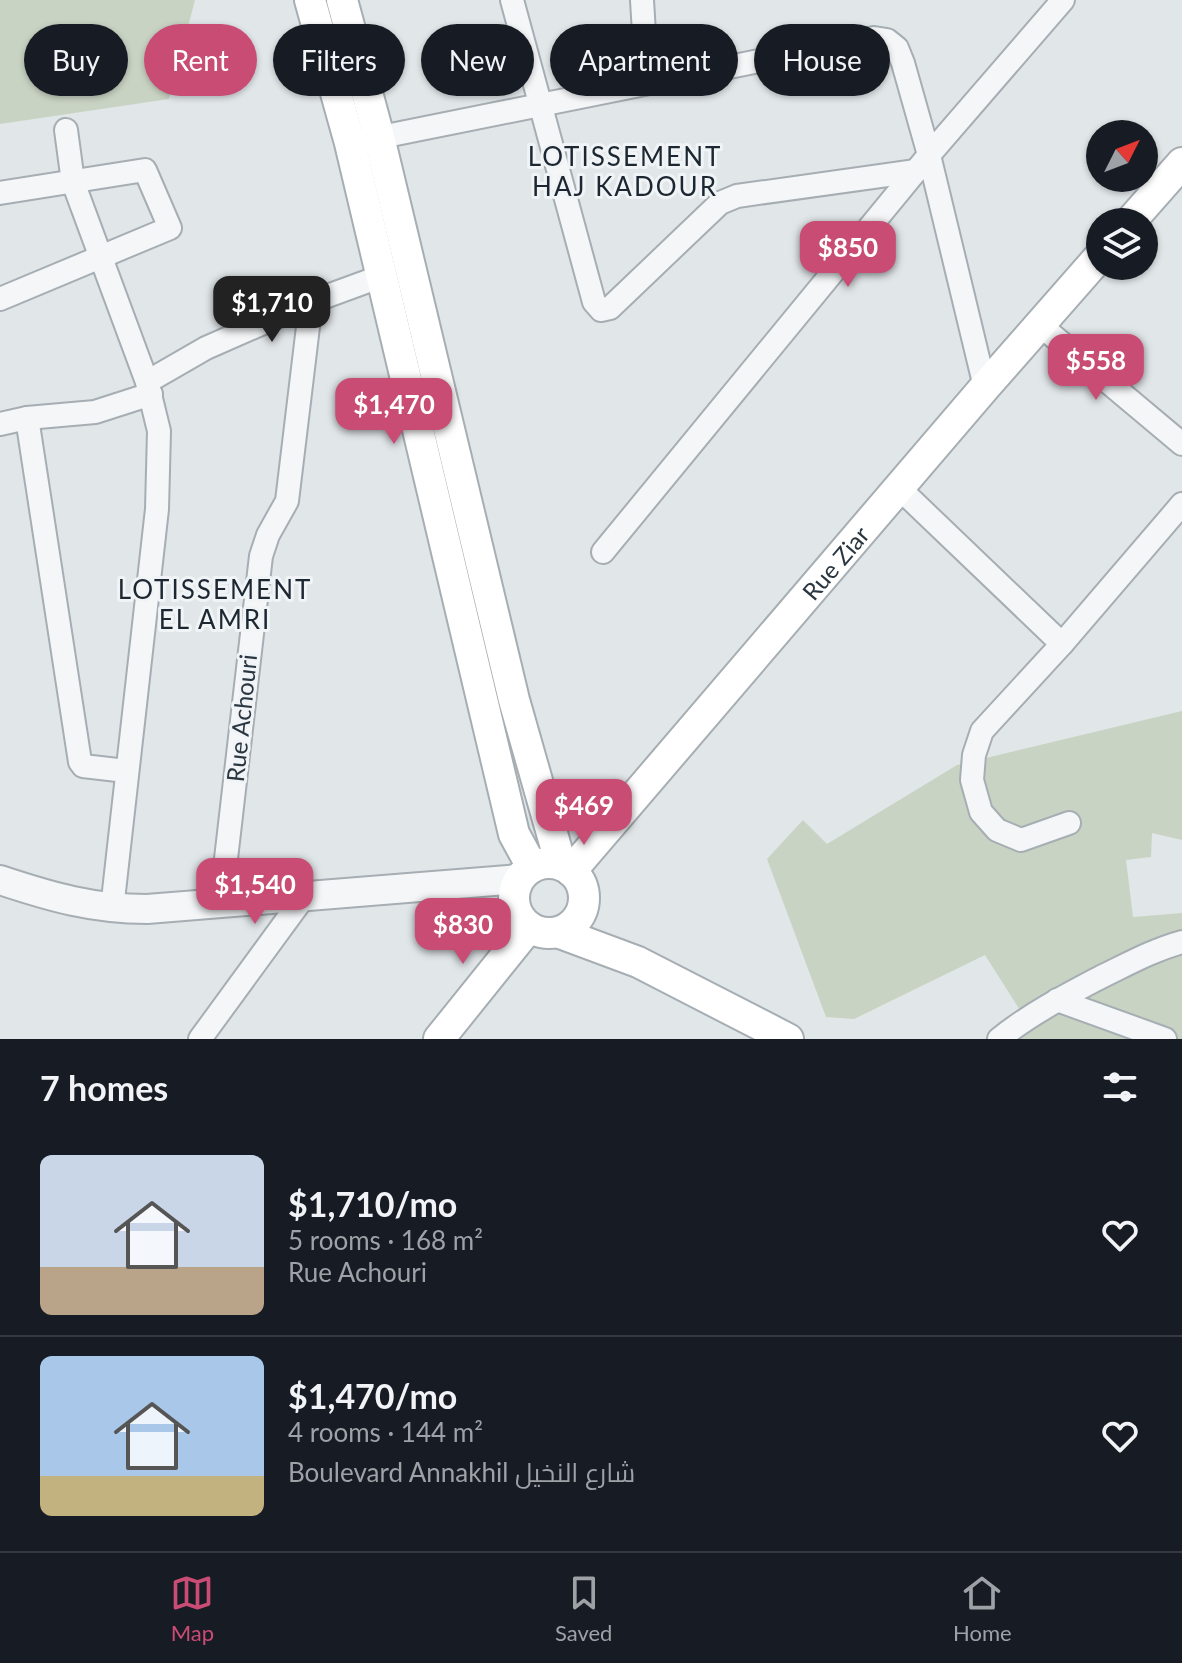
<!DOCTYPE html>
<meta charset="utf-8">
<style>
:root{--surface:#171b24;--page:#242831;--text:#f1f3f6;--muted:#9ea1a6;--line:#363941;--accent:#c94c74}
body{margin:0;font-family:Lato,Cairo,sans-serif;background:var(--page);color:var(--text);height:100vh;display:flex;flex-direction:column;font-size:30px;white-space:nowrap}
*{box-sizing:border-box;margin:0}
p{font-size:26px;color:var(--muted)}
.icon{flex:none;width:44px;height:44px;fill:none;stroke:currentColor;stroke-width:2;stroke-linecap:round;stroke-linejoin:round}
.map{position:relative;height:1039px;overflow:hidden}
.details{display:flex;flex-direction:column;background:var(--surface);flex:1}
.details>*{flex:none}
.hud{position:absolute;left:24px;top:24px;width:1134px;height:72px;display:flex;gap:16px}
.needle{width:52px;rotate:48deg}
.buttons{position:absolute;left:1086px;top:120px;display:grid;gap:16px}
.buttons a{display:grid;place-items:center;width:72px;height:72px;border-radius:50%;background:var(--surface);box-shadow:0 2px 6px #0004;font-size:40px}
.price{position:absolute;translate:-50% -68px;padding:0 18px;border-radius:16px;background:var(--accent);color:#fff;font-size:26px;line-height:52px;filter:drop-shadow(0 2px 4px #0008)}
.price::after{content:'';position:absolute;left:50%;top:48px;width:24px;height:18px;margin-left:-12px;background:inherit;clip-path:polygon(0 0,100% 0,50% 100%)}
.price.active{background:#222;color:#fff}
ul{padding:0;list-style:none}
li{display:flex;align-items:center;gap:24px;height:200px;padding:0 40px}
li+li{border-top:2px solid var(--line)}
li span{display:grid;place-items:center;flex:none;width:224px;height:160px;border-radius:12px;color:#555}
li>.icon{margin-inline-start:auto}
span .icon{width:96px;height:96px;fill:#fffc;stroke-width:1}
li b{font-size:34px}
h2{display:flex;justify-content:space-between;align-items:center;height:96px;padding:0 40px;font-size:34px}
.pill{padding:0 28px;border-radius:36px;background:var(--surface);box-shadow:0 2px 6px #0004;font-size:28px;line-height:72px}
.pill.active{background:var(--accent);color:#fff}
.tabs{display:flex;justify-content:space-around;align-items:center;height:112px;border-top:2px solid var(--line);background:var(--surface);font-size:22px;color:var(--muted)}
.tabs a{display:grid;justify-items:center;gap:4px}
.tabs .active{color:var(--accent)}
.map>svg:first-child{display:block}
.green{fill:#c9d3c3}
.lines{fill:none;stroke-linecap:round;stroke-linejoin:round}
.minor-casing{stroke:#a6aeb3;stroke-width:26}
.tertiary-casing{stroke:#a6aeb3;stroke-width:32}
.secondary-casing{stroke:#a6aeb3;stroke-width:34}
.minor{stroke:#f4f6f8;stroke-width:22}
.tertiary{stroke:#f4f6f8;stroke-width:28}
.secondary{stroke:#fff;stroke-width:30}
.labels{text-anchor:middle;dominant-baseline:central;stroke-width:6;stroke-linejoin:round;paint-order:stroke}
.street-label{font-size:24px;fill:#2a3640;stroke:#f1f4f7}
.neighbourhood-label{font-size:26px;letter-spacing:2px;fill:#1c2731;stroke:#f1f4f7}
</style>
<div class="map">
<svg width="1182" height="1039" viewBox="0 0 1182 1039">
<rect width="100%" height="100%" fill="#e1e6e9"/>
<!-- green -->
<g class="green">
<polygon points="0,0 195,0 169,99 0,124"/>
<polygon points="1182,711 1182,840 1152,833 1151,857 1126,860 1133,917 1182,913 1182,1039 997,1039 1023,1015 985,955 854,1019 826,1017 767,859 803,820 827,844 957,765"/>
</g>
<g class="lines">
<!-- minor casing -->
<g class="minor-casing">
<g id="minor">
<polyline points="512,0 594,302 601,310 610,308 720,203 737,196 916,171"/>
<polyline points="642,0 647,83"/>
<polyline points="66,130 73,182 147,382 159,431 157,509 112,909"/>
<polyline points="366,140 874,38 887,40 897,48 903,63 929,155 985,387"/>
<polyline points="0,193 145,170 170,228 0,299"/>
<polyline points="1040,325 1182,444"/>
<polyline points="147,382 206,348 311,302 382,276"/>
<polyline points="27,418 80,762 83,766 126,771"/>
<polyline points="0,424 27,418 95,412 151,394"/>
<polyline points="899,488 1062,644"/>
<polyline points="603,552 929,155 1063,0"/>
<polyline points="1069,823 1021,840 997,830 981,812 972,780 974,755 982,731 1062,644 1182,504"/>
<polyline points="221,902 261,556 268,535 287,501 311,302"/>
<polyline points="1057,1000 1165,1039"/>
<polyline points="200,1039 303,898"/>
<path d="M999,1039C1030,1014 1065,996 1101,977C1128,964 1153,950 1182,942"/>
</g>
</g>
<!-- tertiary casing -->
<g class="tertiary-casing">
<path id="tertiary" d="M0,880C51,897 93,909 147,909L519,879"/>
</g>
<!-- secondary casing -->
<g class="secondary-casing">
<g id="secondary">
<polyline points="310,0 350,143 514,834 532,867"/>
<polyline points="342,0 379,137 514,700 561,865"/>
<polyline points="1130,222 1182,163"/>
<circle cx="549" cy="898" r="35"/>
<path id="s1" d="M571,871L985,387L1100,256"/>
<polyline points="560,933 638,962 788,1039"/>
<polyline points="439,1039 529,927"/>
</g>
</g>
<!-- minor -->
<use href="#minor" class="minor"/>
<!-- tertiary -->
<use href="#tertiary" class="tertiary"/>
<!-- secondary -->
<use href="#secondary" class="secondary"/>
</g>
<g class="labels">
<!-- street labels -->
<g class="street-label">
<text stroke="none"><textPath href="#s1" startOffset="406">Rue Ziar</textPath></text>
<text transform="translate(241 718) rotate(-84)">Rue Achouri</text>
</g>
<!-- neighbourhood labels -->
<g class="neighbourhood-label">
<text x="625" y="156">LOTISSEMENT<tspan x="625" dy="30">HAJ KADOUR</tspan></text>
<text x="215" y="589">LOTISSEMENT<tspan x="215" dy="30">EL AMRI</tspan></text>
</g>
</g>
</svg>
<div class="buttons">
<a><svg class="needle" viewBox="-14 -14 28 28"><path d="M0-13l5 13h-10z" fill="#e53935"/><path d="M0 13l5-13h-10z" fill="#9ea1a6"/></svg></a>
<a><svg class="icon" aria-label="layers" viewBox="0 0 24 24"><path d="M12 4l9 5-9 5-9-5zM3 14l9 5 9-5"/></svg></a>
</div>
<b class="price" style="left:848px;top:289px">$850</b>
<b class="price active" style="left:272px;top:344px">$1,710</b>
<b class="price" style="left:1096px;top:402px">$558</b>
<b class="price" style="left:394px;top:446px">$1,470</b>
<b class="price" style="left:584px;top:847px">$469</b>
<b class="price" style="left:255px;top:926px">$1,540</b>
<b class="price" style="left:463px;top:966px">$830</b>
<div class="hud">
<a class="pill">Buy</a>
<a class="pill active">Rent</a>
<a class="pill">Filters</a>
<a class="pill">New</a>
<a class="pill">Apartment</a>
<a class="pill">House</a>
</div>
</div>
<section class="details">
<h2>7 homes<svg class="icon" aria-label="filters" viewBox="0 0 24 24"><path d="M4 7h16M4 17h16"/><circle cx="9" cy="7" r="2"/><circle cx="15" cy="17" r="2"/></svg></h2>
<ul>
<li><span style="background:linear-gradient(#c9d6e8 70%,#b9a48a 0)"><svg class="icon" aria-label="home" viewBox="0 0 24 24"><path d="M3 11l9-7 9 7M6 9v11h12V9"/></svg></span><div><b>$1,710/mo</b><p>5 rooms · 168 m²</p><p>Rue Achouri</p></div><svg class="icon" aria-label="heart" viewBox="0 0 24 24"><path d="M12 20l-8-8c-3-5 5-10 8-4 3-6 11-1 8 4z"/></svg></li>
<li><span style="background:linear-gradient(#a9c7e8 75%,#c2b280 0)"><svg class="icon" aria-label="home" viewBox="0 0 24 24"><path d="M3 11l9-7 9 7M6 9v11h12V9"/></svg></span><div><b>$1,470/mo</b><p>4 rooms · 144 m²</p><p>Boulevard Annakhil شارع النخيل</p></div><svg class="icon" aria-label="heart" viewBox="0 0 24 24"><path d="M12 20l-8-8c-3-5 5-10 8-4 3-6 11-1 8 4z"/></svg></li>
</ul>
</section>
<nav class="tabs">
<a class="active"><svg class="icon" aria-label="map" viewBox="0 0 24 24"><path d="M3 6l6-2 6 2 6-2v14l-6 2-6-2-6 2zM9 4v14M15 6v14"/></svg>Map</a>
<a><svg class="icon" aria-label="saved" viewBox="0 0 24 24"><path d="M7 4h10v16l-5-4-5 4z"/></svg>Saved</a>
<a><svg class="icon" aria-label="home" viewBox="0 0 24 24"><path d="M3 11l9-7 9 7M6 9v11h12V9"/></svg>Home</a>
</nav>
